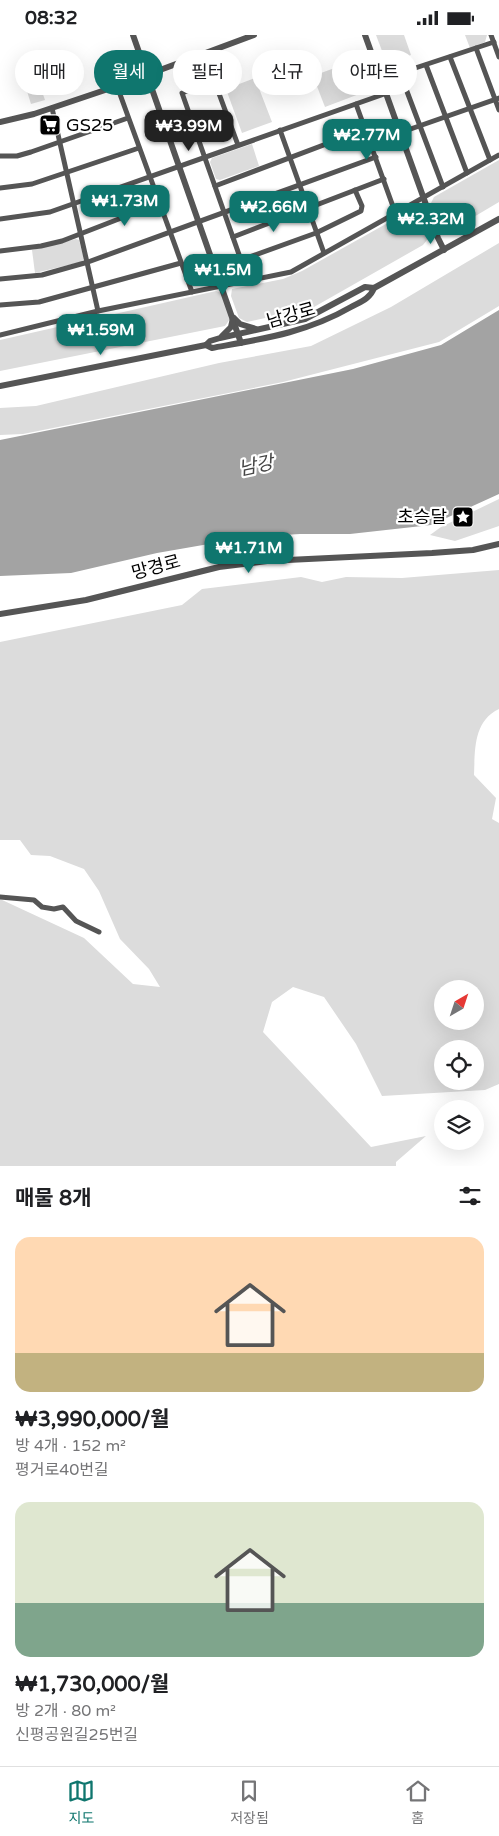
<!DOCTYPE html>
<html lang="ko">
<meta charset="utf-8">
<style>
:root{--surface:#fff;--page:#f6f6f6;--text:#202124;--muted:#757577;--line:#e0e0e0;--accent:#0f766e}
body{margin:0;font-family:"Varela Round","Noto Sans KR",sans-serif;background:var(--page);color:var(--text);height:100vh;display:flex;flex-direction:column;font-size:19px;white-space:nowrap}
*{box-sizing:border-box;margin:0}
p{font-size:16px;color:var(--muted)}
.icon{flex:none;width:28px;height:28px;fill:none;stroke:currentColor;stroke-width:2;stroke-linecap:round;stroke-linejoin:round}
.map{position:relative;height:1131px;overflow:hidden}
.sheet{display:flex;flex-direction:column;background:var(--surface);flex:1}
.sheet>*{flex:none}
.top-card{position:absolute;left:15px;top:15px;width:470px;height:45px;display:flex;gap:10px}
.needle{width:32px;rotate:39deg}
.tools{position:absolute;left:434px;top:945px;display:grid;gap:10px}
.tools a{display:grid;place-items:center;width:50px;height:50px;border-radius:50%;background:var(--surface);box-shadow:0 5px 20px #0002;font-size:25px}
.price{position:absolute;translate:-50% -42px;padding:0 11px;border-radius:10px;background:var(--accent);color:#fff;font-size:16px;line-height:32px;filter:drop-shadow(0 1px 2px #0008)}
.price::after{content:'';position:absolute;left:50%;top:30px;width:15px;height:11px;margin-left:-8px;background:inherit;clip-path:polygon(0 0,100% 0,50% 100%)}
.price.selected{background:#222;color:#fff}
ul{padding:0;list-style:none}
li{display:grid;align-content:center;gap:10px;height:265px;padding:0 15px}
li span{display:grid;place-items:center;height:155px;border-radius:15px;color:#555}
li>.icon{margin-inline-start:auto}
span .icon{width:90px;height:90px;fill:#fffc;stroke-width:1}
li b{font-size:21px}
h2{display:flex;justify-content:space-between;align-items:center;height:60px;padding:0 15px;font-size:21px}
.pill{padding:0 18px;border-radius:22px;background:var(--surface);box-shadow:0 5px 20px #0002;font-size:18px;line-height:45px}
.pill.selected{background:var(--accent);color:#fff}
.status{display:flex;justify-content:space-between;align-items:center;height:35px;padding:0 25px;background:var(--surface);direction:ltr}
.status svg{height:14px;fill:currentColor}
.tabs{display:flex;justify-content:space-around;align-items:center;height:70px;border-top:1px solid var(--line);background:var(--surface);font-size:14px;color:var(--muted)}
.tabs a{display:grid;justify-items:center;gap:2px}
.tabs .selected{color:var(--accent)}
.map>svg:first-child{display:block}
.green{fill:#dcdcdc;fill-rule:evenodd}
.water{fill:#a3a3a3}
.lines{fill:none;stroke-linecap:round;stroke-linejoin:round}
.minor{stroke:#555;stroke-width:5}
.tertiary{stroke:#555;stroke-width:6}
.labels{text-anchor:middle;dominant-baseline:central;stroke-width:4.5;stroke-linejoin:round;paint-order:stroke}
.poi-label{font-size:18px;fill:#000;stroke:#fff;text-anchor:start}
.street-label{font-size:18px;fill:#000;stroke:#fff}
.water-label{font-size:19px;font-style:italic;fill:#444;stroke:#fff}
</style>
<div class="status"><b>08:32</b><svg viewBox="0 0 49 12"><path d="M0 12V9h3v3zM5 12V6h3v6zM10 12V3h3v9zM15 12V0h3v12zM26 1h20v11H26zM47 4h2v5h-2z"/></svg></div>
<div class="map">
<svg width="499" height="1131" viewBox="0 0 499 1131">
<rect width="100%" height="100%" fill="#fff"/>
<!-- green -->
<g class="green">
<polygon points="376,0 404,0 411,20 387,29"/>
<polygon points="465,0 487,0 485,7 470,13"/>
<polygon points="364,22 375,53 325,72 313,41"/>
<polygon points="109,24 114,39 103,43 98,27"/>
<polygon points="255,43 272,87 242,98 226,54"/>
<polygon points="39,48 45,65 31,69 26,53"/>
<polygon points="252,109 259,131 220,145 216,144 210,127 212,123"/>
<polygon points="499,125 499,167 450,196 443,195 431,168 434,162"/>
<path d="M418,171L421,172C427,186 435,198 423,210L314,272L247,287L239,283L231,261L232,254L283,244L302,236Z"/>
<polygon points="76,204 79,205 84,224 81,227 35,238 32,215"/>
<polygon points="499,208 499,271 439,307 283,347 23,399 0,400 0,373 36,371 219,328 311,311 391,272"/>
<polygon points="216,256 222,258 230,284 225,291 0,336 0,305"/>
<polygon points="499,464 499,491 455,506 430,500 441,492"/>
<path d="M499,535V674C473,686 475,716 474,740L496,763L492,784L499,788V1049L485,1055L382,1061L356,1009L324,962L293,952L272,967L263,997L371,1112L426,1101L396,1127V1131H0V864L84,903L133,949L160,952L149,934L120,904L99,856L84,834L50,821L31,820L20,805H0V607L182,570L202,554L301,542L322,547L346,542L402,543ZM442,954H475V986H442ZM442,1014H475V1046H442Z"/>
</g>
<!-- water -->
<polygon class="water" points="499,275 499,459 431,490 350,499 300,499 249,502 157,518 71,538 0,541 0,405 353,334 441,310"/>
<g class="lines">
<!-- minor -->
<g class="minor">
<polyline points="491,0 499,22"/>
<polyline points="476,13 499,75"/>
<polyline points="204,18 238,110"/>
<polyline points="450,22 490,125"/>
<polyline points="426,30 467,138"/>
<polyline points="400,38 443,152"/>
<polyline points="382,44 494,7"/>
<polyline points="215,46 182,58 248,245"/>
<polyline points="117,51 192,257"/>
<polyline points="356,69 395,177"/>
<polyline points="52,73 98,276"/>
<polyline points="280,95 324,218"/>
<polyline points="402,97 499,63"/>
<polyline points="0,121 17,121 31,117 128,83"/>
<polyline points="215,151 366,94"/>
<polyline points="0,153 32,149 139,113"/>
<polyline points="0,184 50,177 387,58"/>
<polyline points="233,202 384,144"/>
<polyline points="0,216 41,211 62,206 160,168"/>
<polyline points="241,225 316,198 361,176 362,171 355,155"/>
<polyline points="0,244 42,240 88,227 376,122"/>
<polyline points="0,270 39,267 181,228"/>
<polyline points="0,300 98,276 291,237 499,120"/>
<polyline points="0,862 34,865 42,872 54,874 63,872 76,886 99,897"/>
</g>
<!-- tertiary -->
<g class="tertiary">
<polyline points="133,0 241,308"/>
<polyline points="365,0 438,203 444,215"/>
<polyline points="0,87 34,79 117,51 254,0"/>
<polyline points="234,283 240,289 256,294"/>
<polyline points="222,301 231,292 233,283"/>
<path d="M206,310L212,313C262,304 306,298 351,272C360,267 370,264 374,253"/>
<polyline points="0,351 206,310 210,306 220,303 305,284 365,252 374,253 499,184"/>
<polyline points="0,579 86,565 219,532 267,526 432,518 473,515 499,509"/>
</g>
</g>
<!-- icons -->
<defs>
<g id="supermarket-square" transform="scale(1.125)"><rect x="-9" y="-9" width="18" height="18" rx="4" fill="#000" stroke="#fff"/><path d="M-6-5.5h2.5l.6 2H6L4.5 2H-2.5L-4.4-4H-6ZM-1.5 3.2a1.3 1.3 0 1 0 .1 0ZM3 3.2a1.3 1.3 0 1 0 .1 0Z" fill="#fff"/></g>
<g id="sight-square" transform="scale(1.125)"><rect x="-9" y="-9" width="18" height="18" rx="4" fill="#000" stroke="#fff"/><path d="M0-6L1.8-2.2L6-1.7L2.9 1.2L3.7 5.4L0 3.3L-3.7 5.4L-2.9 1.2L-6-1.7L-1.8-2.2Z" fill="#fff"/></g>
</defs>
<g fill-rule="evenodd">
<use href="#supermarket-square" x="50" y="90"/>
<use href="#sight-square" x="463" y="482"/>
</g>
<g class="labels">
<!-- poi labels -->
<g class="poi-label">
<text x="66" y="90">GS25</text>
<text x="447" y="482" text-anchor="end">초승달</text>
</g>
<!-- street labels -->
<g class="street-label">
<text transform="translate(291 280) rotate(-16)">남강로</text>
<text transform="translate(156 532) rotate(-15)">망경로</text>
</g>
<!-- water labels -->
<g class="water-label">
<text transform="translate(256 431) rotate(-12)">남강</text>
</g>
</g>
</svg>
<div class="tools">
<a><svg class="needle" viewBox="-14 -14 28 28"><path d="M0-13l5 13h-10z" fill="#e53935"/><path d="M0 13l5-13h-10z" fill="#757577"/></svg></a>
<a><svg class="icon" aria-label="locate" viewBox="0 0 24 24"><circle cx="12" cy="12" r="6"/><path d="M12 2v4M12 18v4M2 12h4M18 12h4"/></svg></a>
<a><svg class="icon" aria-label="layers" viewBox="0 0 24 24"><path d="M12 4l9 5-9 5-9-5zM3 14l9 5 9-5"/></svg></a>
</div>
<b class="price selected" style="left:189px;top:117px">₩3.99M</b>
<b class="price" style="left:367px;top:126px">₩2.77M</b>
<b class="price" style="left:125px;top:192px">₩1.73M</b>
<b class="price" style="left:274px;top:198px">₩2.66M</b>
<b class="price" style="left:431px;top:210px">₩2.32M</b>
<b class="price" style="left:223px;top:261px">₩1.5M</b>
<b class="price" style="left:101px;top:321px">₩1.59M</b>
<b class="price" style="left:249px;top:539px">₩1.71M</b>
<div class="top-card">
<a class="pill">매매</a>
<a class="pill selected">월세</a>
<a class="pill">필터</a>
<a class="pill">신규</a>
<a class="pill">아파트</a>
</div>
</div>
<section class="sheet">
<h2>매물 8개<svg class="icon" aria-label="filters" viewBox="0 0 24 24"><path d="M4 7h16M4 17h16"/><circle cx="9" cy="7" r="2"/><circle cx="15" cy="17" r="2"/></svg></h2>
<ul>
<li><span style="background:linear-gradient(#ffd9b3 75%,#c2b280 0)"><svg class="icon" aria-label="home" viewBox="0 0 24 24"><path d="M3 11l9-7 9 7M6 9v11h12V9"/></svg></span><div><b>₩3,990,000/월</b><p>방 4개 · 152 m²</p><p>평거로40번길</p></div></li>
<li><span style="background:linear-gradient(#dfe7d0 65%,#7fa58c 0)"><svg class="icon" aria-label="home" viewBox="0 0 24 24"><path d="M3 11l9-7 9 7M6 9v11h12V9"/></svg></span><div><b>₩1,730,000/월</b><p>방 2개 · 80 m²</p><p>신평공원길25번길</p></div></li>
</ul>
</section>
<nav class="tabs">
<a class="selected"><svg class="icon" aria-label="map" viewBox="0 0 24 24"><path d="M3 6l6-2 6 2 6-2v14l-6 2-6-2-6 2zM9 4v14M15 6v14"/></svg>지도</a>
<a><svg class="icon" aria-label="saved" viewBox="0 0 24 24"><path d="M7 4h10v16l-5-4-5 4z"/></svg>저장됨</a>
<a><svg class="icon" aria-label="home" viewBox="0 0 24 24"><path d="M3 11l9-7 9 7M6 9v11h12V9"/></svg>홈</a>
</nav>
